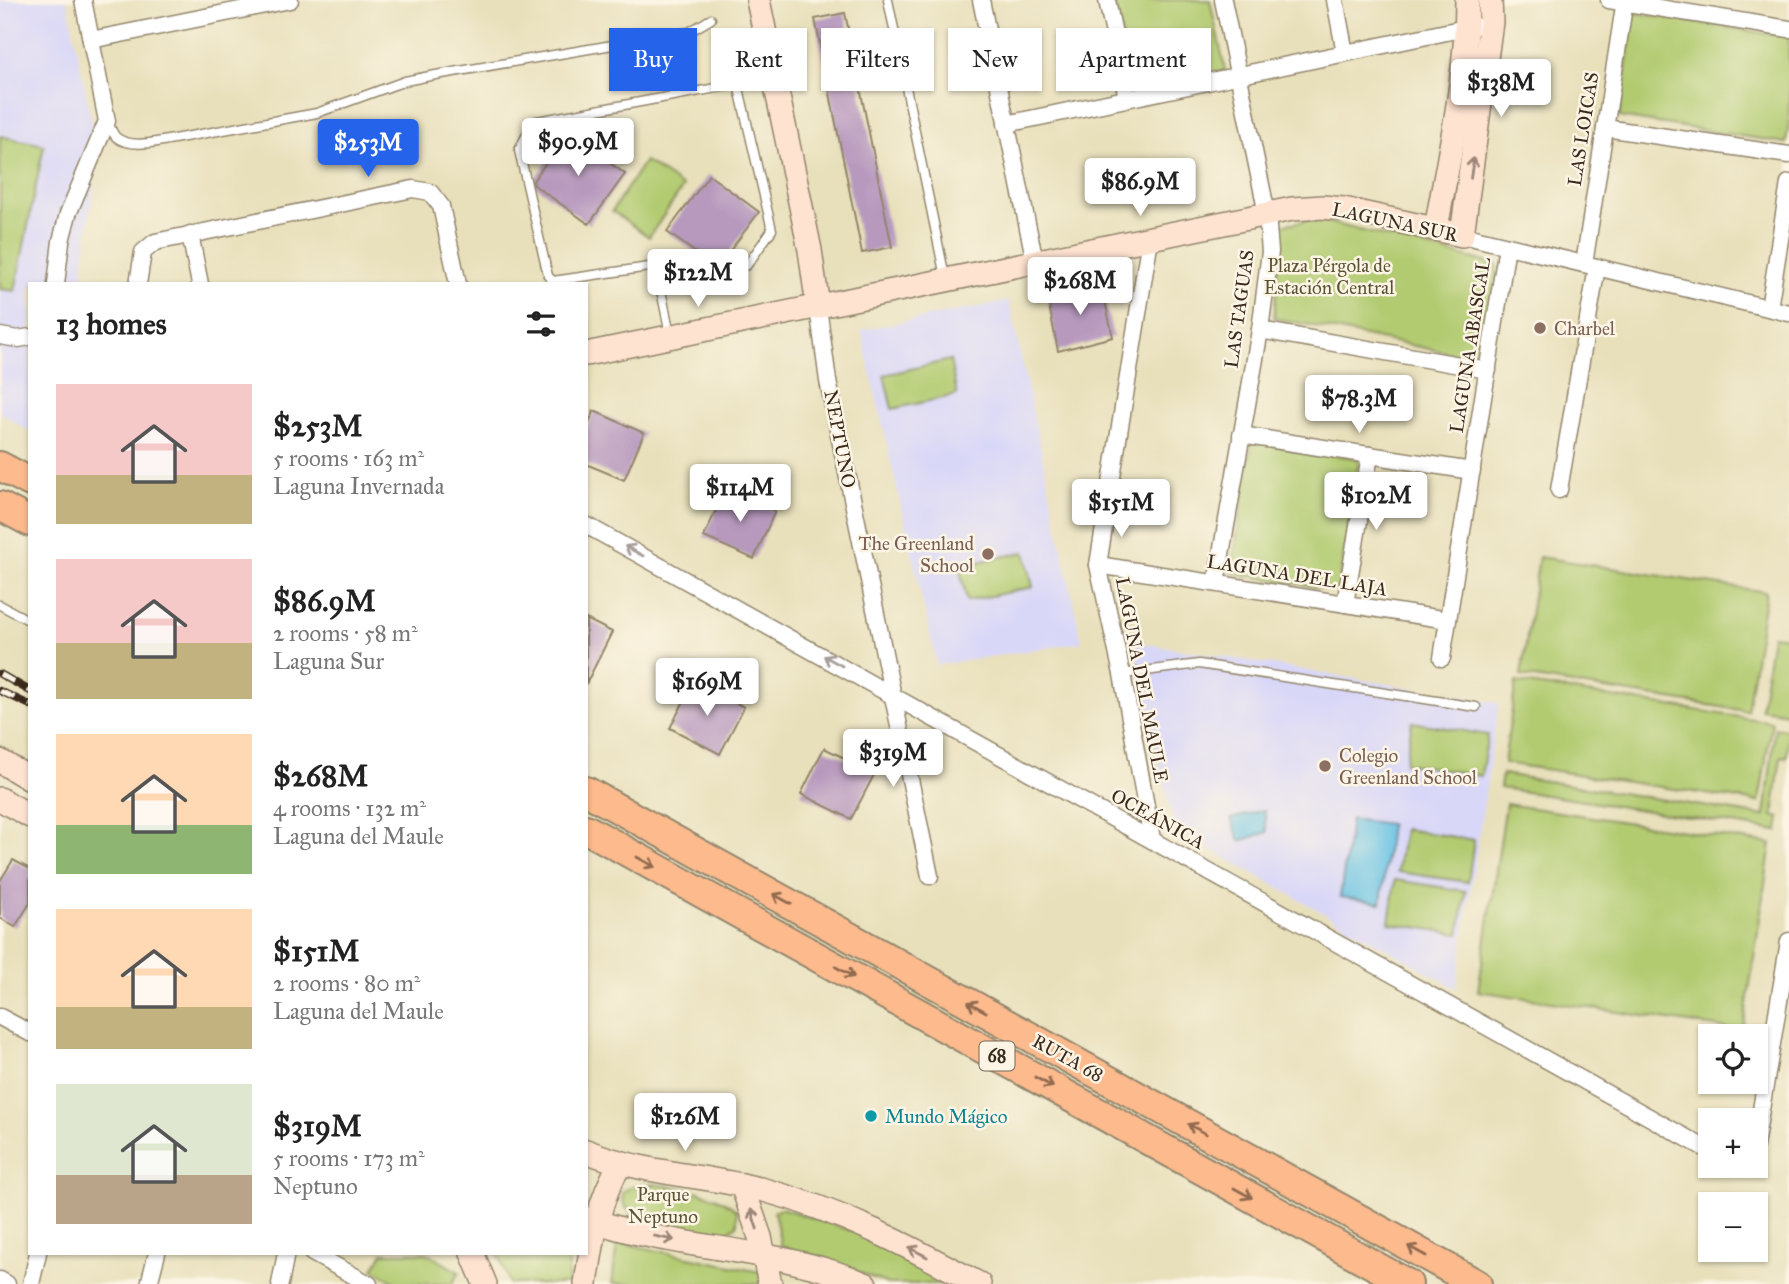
<!DOCTYPE html>
<meta charset="utf-8">
<style>
:root{--surface:#fff;--page:#f2f2f2;--text:#222;--muted:#767676;--accent:#2563eb}
body{margin:0;font-family:"IM FELL Great Primer",serif;background:var(--page);color:var(--text);height:100vh;display:flex;flex-direction:column;font-size:26px;white-space:nowrap}
*{box-sizing:border-box;margin:0}
p{font-size:23px;color:var(--muted)}
.icon{flex:none;width:38px;height:38px;fill:none;stroke:currentColor;stroke-width:2;stroke-linecap:round;stroke-linejoin:round}
.map{position:relative;flex:1;overflow:hidden}
.drawer{position:absolute;left:28px;top:282px;width:560px;height:973px;display:flex;flex-direction:column;background:var(--surface);border-radius:0px;box-shadow:0 2px 5px #0004}
.drawer>*{flex:none}
.hud{position:absolute;left:609px;top:28px;width:665px;height:63px;display:flex;gap:14px}
.tools{position:absolute;left:1698px;top:1024px;display:grid;gap:14px}
.tools a{display:grid;place-items:center;width:70px;height:70px;border-radius:0px;background:var(--surface);box-shadow:0 2px 5px #0004;font-size:35px}
.price{position:absolute;translate:-50% -60px;padding:0 16px;border-radius:7px;background:#fff;color:#222;font-size:23px;line-height:46px;filter:drop-shadow(0 2px 4px #0008)}
.price::after{content:'';position:absolute;left:50%;top:42px;width:21px;height:16px;margin-left:-10px;background:inherit;clip-path:polygon(0 0,100% 0,50% 100%)}
.price.current{background:var(--accent);color:#fff}
ul{padding:0;list-style:none}
li{display:flex;align-items:center;gap:21px;height:175px;padding:0 28px}
li span{display:grid;place-items:center;flex:none;width:196px;height:140px;border-radius:0px;color:#555}
li>.icon{margin-inline-start:auto}
span .icon{width:84px;height:84px;fill:#fffc;stroke-width:1}
li b{font-size:30px}
h2{display:flex;justify-content:space-between;align-items:center;height:84px;padding:0 28px;font-size:30px}
.pill{padding:0 24px;border-radius:0px;background:var(--surface);box-shadow:0 2px 5px #0004;font-size:24px;line-height:63px}
.pill.current{background:var(--accent);color:#fff}
.map>svg:first-child{display:block}
.built{fill:#d9d7f8}
.green{fill:#b2cb71;stroke:#767a48;stroke-width:2}
.water{fill:#68c2e5;stroke:#527682;stroke-width:2}
.building{fill:#b799be}
.lines{fill:none;stroke-linecap:round;stroke-linejoin:round}
.lane-casing{stroke:#92856c;stroke-width:11}
.street-casing{stroke:#92856c;stroke-width:19}
.secondary-casing{stroke:#92856c;stroke-width:26}
.highway-casing{stroke:#92856c;stroke-width:32}
.lane{stroke:#fff;stroke-width:8}
.street{stroke:#fff;stroke-width:16}
.secondary{stroke:#fee3d1;stroke-width:23}
.highway{stroke:#fcba8d;stroke-width:28}
.rail-casing{stroke:#3b2a1e;stroke-width:8}
.rail{stroke:#fcf5e5;stroke-width:5;stroke-dasharray:16;stroke-linecap:butt}
.oneway{stroke:#9c8678}
.oneway2{stroke:#a79f9a}
.oneway3{stroke:#926b50}
.education-dot{fill:#8d6e63;stroke:#fcf5e5;stroke-width:2.5}
.culture-dot{fill:#0f9aa8;stroke:#fcf5e5;stroke-width:2.5}
.labels{text-anchor:middle;dominant-baseline:central;stroke-width:5;stroke-linejoin:round;paint-order:stroke}
.shield{fill:#fcf5e5;stroke:#75675a;stroke-width:2}
.shield-label{font-size:18px;font-weight:bold;fill:#3b2a1e}
.street-label{font-size:19px;fill:#3b2a1e;stroke:#fcf5e5}
.park-label{font-size:19px;fill:#595233;stroke:#fcf5e5}
.education-label{font-size:19px;fill:#785e54;stroke:#fcf5e5;text-anchor:start}
.culture-label{font-size:19px;fill:#0d838f;stroke:#fcf5e5;text-anchor:start}
</style>
<div class="map">
<svg width="1789" height="1284" viewBox="0 0 1789 1284">
<rect width="100%" height="100%" fill="#fcf5e5"/>
<filter id="ink" filterUnits="userSpaceOnUse"><feTurbulence type="fractalNoise" baseFrequency=".0143" numOctaves="2"/><feDisplacementMap in="SourceGraphic" scale="14" xChannelSelector="R" yChannelSelector="G"/><feConvolveMatrix kernelMatrix="1 2 1 2 8 2 1 2 1" color-interpolation-filters="sRGB"/></filter>
<filter id="wash" filterUnits="userSpaceOnUse"><feTurbulence type="fractalNoise" baseFrequency=".00686" numOctaves="4" result="noise"/><feDisplacementMap in="SourceGraphic" scale="28" xChannelSelector="R" yChannelSelector="G"/><feGaussianBlur stdDeviation="1.57" result="paint"/><feColorMatrix in="noise" values="0 0 0 0 0 0 0 0 0 0 0 0 0 0 0 0 0 1.4 0 .05"/><feComposite in="paint" operator="in"/></filter>
<g filter="url(#wash)">
<rect width="100%" height="100%" fill="#e8e0bb"/>
<!-- built -->
<g class="built">
<polygon points="0,0 67,0 98,153 81,283 30,284 30,432 0,412"/>
<polygon points="1009,301 1082,642 937,665 861,330"/>
<polygon points="1136,642 1499,703 1456,988 1175,829 1139,678"/>
</g>
<!-- green -->
<g class="green">
<polygon points="1114,0 1210,0 1226,74 1135,93"/>
<polygon points="1634,13 1789,37 1789,122 1786,143 1619,117"/>
<polygon points="0,136 44,145 15,291 0,289"/>
<polygon points="645,161 683,187 649,237 612,211"/>
<polygon points="1315,219 1498,265 1480,359 1274,318 1281,225"/>
<polygon points="950,360 957,395 892,409 884,375"/>
<polygon points="1252,441 1359,459 1338,591 1231,573"/>
<polygon points="1025,552 1033,587 967,601 959,566"/>
<polygon points="1539,557 1766,592 1747,711 1521,676"/>
<polygon points="1772,635 1789,637 1789,713 1761,709"/>
<polygon points="1516,682 1772,722 1759,802 1504,763"/>
<polygon points="1412,722 1488,735 1481,776 1405,763"/>
<polygon points="1775,728 1789,730 1787,757 1781,756 1773,816 1780,818 1778,831 1500,788 1502,774 1765,816"/>
<polygon points="1506,804 1771,844 1743,1031 1478,991"/>
<polygon points="1404,829 1474,840 1468,882 1397,872"/>
<polygon points="1395,880 1466,891 1459,934 1389,923"/>
<path d="M652,1184C679,1187 717,1192 737,1211V1225L727,1232L719,1234C696,1230 614,1226 623,1192L633,1186Z"/>
<polygon points="781,1208 859,1233 960,1284 887,1284 828,1259 781,1246 774,1211"/>
<polygon points="617,1242 760,1272 764,1284 612,1284"/>
<polygon points="383,1253 426,1253 459,1272 452,1284 398,1284 373,1269"/>
<polygon points="498,1253 569,1253 568,1284 510,1284"/>
</g>
<!-- water -->
<g class="water">
<polygon points="1264,810 1267,832 1240,841 1231,819"/>
<polygon points="1351,819 1390,824 1381,903 1340,897"/>
</g>
<g id="blocks">
<!-- building -->
<g class="building">
<polygon points="845,13 892,247 862,253 815,19"/>
<polygon points="568,132 625,174 589,224 534,185 533,181"/>
<polygon points="709,175 759,212 717,268 667,232"/>
<polygon points="1101,283 1113,337 1058,351 1047,295"/>
<polygon points="594,411 644,433 624,480 586,464 586,430"/>
<polygon points="725,490 775,511 754,559 704,537"/>
<polygon points="586,619 612,632 586,684"/>
<polygon points="694,682 744,707 720,754 670,728"/>
<polygon points="824,748 875,773 851,819 801,794"/>
<polygon points="13,860 30,869 30,903 15,927 0,918 0,881"/>
</g>
</g>
</g>
<g filter="url(#ink)">
<use href="#blocks" fill-opacity="0" stroke="#92856c" stroke-width="2"/>
<g class="lines">
<!-- lane casing -->
<g class="lane-casing">
<g id="lane">
<polyline points="888,0 945,277"/>
<path d="M107,121C110,125 112,133 116,137C126,146 145,144 157,142L317,113L405,81L430,76L689,32L711,19"/>
<polyline points="656,266 697,282 747,265 772,230 738,84 537,121 530,128 519,150 548,276 553,281 656,266 670,334"/>
<polyline points="0,605 30,621"/>
<polyline points="1122,674 1199,664 1476,707"/>
</g>
</g>
<!-- street casing -->
<g class="street-casing">
<g id="street">
<polyline points="981,0 1035,262"/>
<polyline points="1107,0 1127,98"/>
<polyline points="1335,0 1345,53"/>
<polyline points="1609,0 1789,29"/>
<polyline points="91,40 290,0"/>
<polyline points="1006,124 1475,26"/>
<polyline points="1605,128 1789,155"/>
<polyline points="190,234 200,284"/>
<polyline points="1462,235 1789,313"/>
<polyline points="1150,238 1098,565 1122,674 1152,839"/>
<polyline points="1584,264 1625,0"/>
<polyline points="56,284 61,241 68,214 107,121 83,0"/>
<polyline points="138,284 143,252 155,242 413,189 430,192 441,206 458,284"/>
<polyline points="818,307 828,381 930,876"/>
<polyline points="1769,308 1789,183"/>
<polyline points="1260,330 1488,370"/>
<polyline points="0,336 18,339 30,337"/>
<polyline points="1241,435 1472,471"/>
<polyline points="1559,490 1597,267"/>
<polyline points="586,525 1710,1151"/>
<polyline points="1098,565 1448,620"/>
<polyline points="1216,583 1260,330 1270,252 1267,214 1223,0"/>
<polyline points="1345,604 1370,455"/>
<polyline points="1442,658 1507,246"/>
<polyline points="0,1017 30,1033"/>
<polyline points="1755,1146 1789,941"/>
<polyline points="312,1253 369,1284"/>
<polyline points="0,1280 7,1284"/>
<polyline points="31,1284 38,1253"/>
<polyline points="149,1284 157,1253"/>
<polyline points="280,1284 286,1253"/>
</g>
</g>
<!-- secondary casing -->
<g class="secondary-casing">
<g id="secondary">
<polyline points="758,0 810,250 818,307"/>
<path d="M1436,229C1449,154 1467,77 1467,0"/>
<polyline points="586,354 1292,209 1323,207 1343,209 1462,235 1491,22 1490,0"/>
<polyline points="0,761 30,779"/>
<polyline points="0,799 30,816"/>
<path d="M586,1151C643,1174 705,1175 764,1190C842,1211 908,1246 979,1284"/>
<polyline points="742,1185 760,1237 770,1284"/>
<path d="M586,1218C677,1251 775,1246 865,1284"/>
<polyline points="472,1253 485,1284"/>
<path d="M586,1284C592,1242 598,1199 621,1163"/>
</g>
</g>
<!-- highway casing -->
<g class="highway-casing">
<g id="highway">
<polyline points="0,466 30,482"/>
<polyline points="0,506 30,522"/>
<polyline points="586,791 1477,1284"/>
<polyline points="586,829 1408,1284"/>
</g>
</g>
<!-- lane -->
<use href="#lane" class="lane"/>
<!-- street -->
<use href="#street" class="street"/>
<!-- secondary -->
<use href="#secondary" class="secondary"/>
<!-- highway -->
<use href="#highway" class="highway"/>
<!-- rail casing -->
<g class="rail-casing">
<g id="rail">
<polyline points="0,674 30,691"/>
<polyline points="0,691 30,705"/>
</g>
</g>
<!-- rail -->
<use href="#rail" class="rail"/>
</g>
<!-- one-way arrows -->
<defs><path id="oneway-shaft" d="M-6 0H5M1.5-3L5.5 0L1.5 3" fill="none" stroke-width="1.6" stroke-linecap="round" stroke-linejoin="round" transform="scale(1.75)"/></defs>
<g class="oneway">
<use href="#oneway-shaft" transform="translate(1472 168) rotate(-82)"/>
<use href="#oneway-shaft" transform="translate(754 1219) rotate(-108)"/>
<use href="#oneway-shaft" transform="translate(664 1238) rotate(12)"/>
<use href="#oneway-shaft" transform="translate(918 1252) rotate(-152)"/>
</g>
<g class="oneway2">
<use href="#oneway-shaft" transform="translate(634 551) rotate(-151)"/>
<use href="#oneway-shaft" transform="translate(833 661) rotate(-151)"/>
</g>
<g class="oneway3">
<use href="#oneway-shaft" transform="translate(646 862) rotate(29)"/>
<use href="#oneway-shaft" transform="translate(782 899) rotate(-151)"/>
<use href="#oneway-shaft" transform="translate(845 972) rotate(29)"/>
<use href="#oneway-shaft" transform="translate(977 1007) rotate(-151)"/>
<use href="#oneway-shaft" transform="translate(1044 1082) rotate(29)"/>
<use href="#oneway-shaft" transform="translate(1197 1129) rotate(-151)"/>
<use href="#oneway-shaft" transform="translate(1243 1193) rotate(29)"/>
<use href="#oneway-shaft" transform="translate(1417 1251) rotate(-151)"/>
</g>
</g>
<!-- markers -->
<g class="education-dot">
<circle cx="1540" cy="328" r="7"/>
<circle cx="988" cy="554" r="7"/>
<circle cx="1325" cy="766" r="7"/>
</g>
<circle class="culture-dot" cx="871" cy="1116" r="7"/>
<g class="labels">
<!-- shield labels -->
<rect class="shield" x="979.5" y="1041.5" width="35" height="29" rx="5"/>
<g class="shield-label">
<text x="997" y="1056">68</text>
</g>
<!-- street labels -->
<g class="street-label">
<text transform="translate(1583 129) rotate(-81)">LAS LOICAS</text>
<text transform="translate(1395 222) rotate(12)">LAGUNA SUR</text>
<text transform="translate(1239 309) rotate(-82)">LAS TAGUAS</text>
<text transform="translate(1470 345) rotate(-81)">LAGUNA ABASCAL</text>
<text transform="translate(840 439) rotate(79)">NEPTUNO</text>
<text transform="translate(1297 575) rotate(9)">LAGUNA DEL LAJA</text>
<text transform="translate(1142 680) rotate(79)">LAGUNA DEL MAULE</text>
<text transform="translate(1158 819) rotate(29)">OCEÁNICA</text>
<text transform="translate(1068 1058) rotate(29)">RUTA 68</text>
</g>
<!-- park labels -->
<g class="park-label">
<text x="1329" y="265">Plaza Pérgola de<tspan x="1329" dy="22">Estación Central</tspan></text>
<text x="663" y="1194">Parque<tspan x="663" dy="22">Neptuno</tspan></text>
</g>
<!-- education labels -->
<g class="education-label">
<text x="1554" y="328">Charbel</text>
<text x="974" y="543" text-anchor="end">The Greenland<tspan x="974" dy="22">School</tspan></text>
<text x="1339" y="755">Colegio<tspan x="1339" dy="22">Greenland School</tspan></text>
</g>
<!-- culture labels -->
<g class="culture-label">
<text x="885" y="1116">Mundo Mágico</text>
</g>
</g>
</svg>
<div class="tools">
<a><svg class="icon" aria-label="locate" viewBox="0 0 24 24"><circle cx="12" cy="12" r="6"/><path d="M12 2v4M12 18v4M2 12h4M18 12h4"/></svg></a>
<a>+</a>
<a>−</a>
</div>
<b class="price" style="left:1501px;top:119px">$138M</b>
<b class="price" style="left:578px;top:178px">$90.9M</b>
<b class="price current" style="left:368px;top:179px">$253M</b>
<b class="price" style="left:1140px;top:218px">$86.9M</b>
<b class="price" style="left:698px;top:309px">$122M</b>
<b class="price" style="left:1080px;top:317px">$268M</b>
<b class="price" style="left:1359px;top:435px">$78.3M</b>
<b class="price" style="left:740px;top:524px">$114M</b>
<b class="price" style="left:1376px;top:532px">$102M</b>
<b class="price" style="left:1121px;top:539px">$151M</b>
<b class="price" style="left:707px;top:718px">$169M</b>
<b class="price" style="left:893px;top:789px">$319M</b>
<b class="price" style="left:685px;top:1153px">$126M</b>
<div class="hud">
<a class="pill current">Buy</a>
<a class="pill">Rent</a>
<a class="pill">Filters</a>
<a class="pill">New</a>
<a class="pill">Apartment</a>
</div>
<section class="drawer">
<h2>13 homes<svg class="icon" aria-label="filters" viewBox="0 0 24 24"><path d="M4 7h16M4 17h16"/><circle cx="9" cy="7" r="2"/><circle cx="15" cy="17" r="2"/></svg></h2>
<ul>
<li><span style="background:linear-gradient(#f6c9c9 65%,#c2b280 0)"><svg class="icon" aria-label="home" viewBox="0 0 24 24"><path d="M3 11l9-7 9 7M6 9v11h12V9"/></svg></span><div><b>$253M</b><p>5 rooms · 163 m²</p><p>Laguna Invernada</p></div></li>
<li><span style="background:linear-gradient(#f6c9c9 60%,#c2b280 0)"><svg class="icon" aria-label="home" viewBox="0 0 24 24"><path d="M3 11l9-7 9 7M6 9v11h12V9"/></svg></span><div><b>$86.9M</b><p>2 rooms · 58 m²</p><p>Laguna Sur</p></div></li>
<li><span style="background:linear-gradient(#ffd9b3 65%,#8fb573 0)"><svg class="icon" aria-label="home" viewBox="0 0 24 24"><path d="M3 11l9-7 9 7M6 9v11h12V9"/></svg></span><div><b>$268M</b><p>4 rooms · 132 m²</p><p>Laguna del Maule</p></div></li>
<li><span style="background:linear-gradient(#ffd9b3 70%,#c2b280 0)"><svg class="icon" aria-label="home" viewBox="0 0 24 24"><path d="M3 11l9-7 9 7M6 9v11h12V9"/></svg></span><div><b>$151M</b><p>2 rooms · 80 m²</p><p>Laguna del Maule</p></div></li>
<li><span style="background:linear-gradient(#dfe7d0 65%,#b9a48a 0)"><svg class="icon" aria-label="home" viewBox="0 0 24 24"><path d="M3 11l9-7 9 7M6 9v11h12V9"/></svg></span><div><b>$319M</b><p>5 rooms · 173 m²</p><p>Neptuno</p></div></li>
</ul>
</section>
</div>
